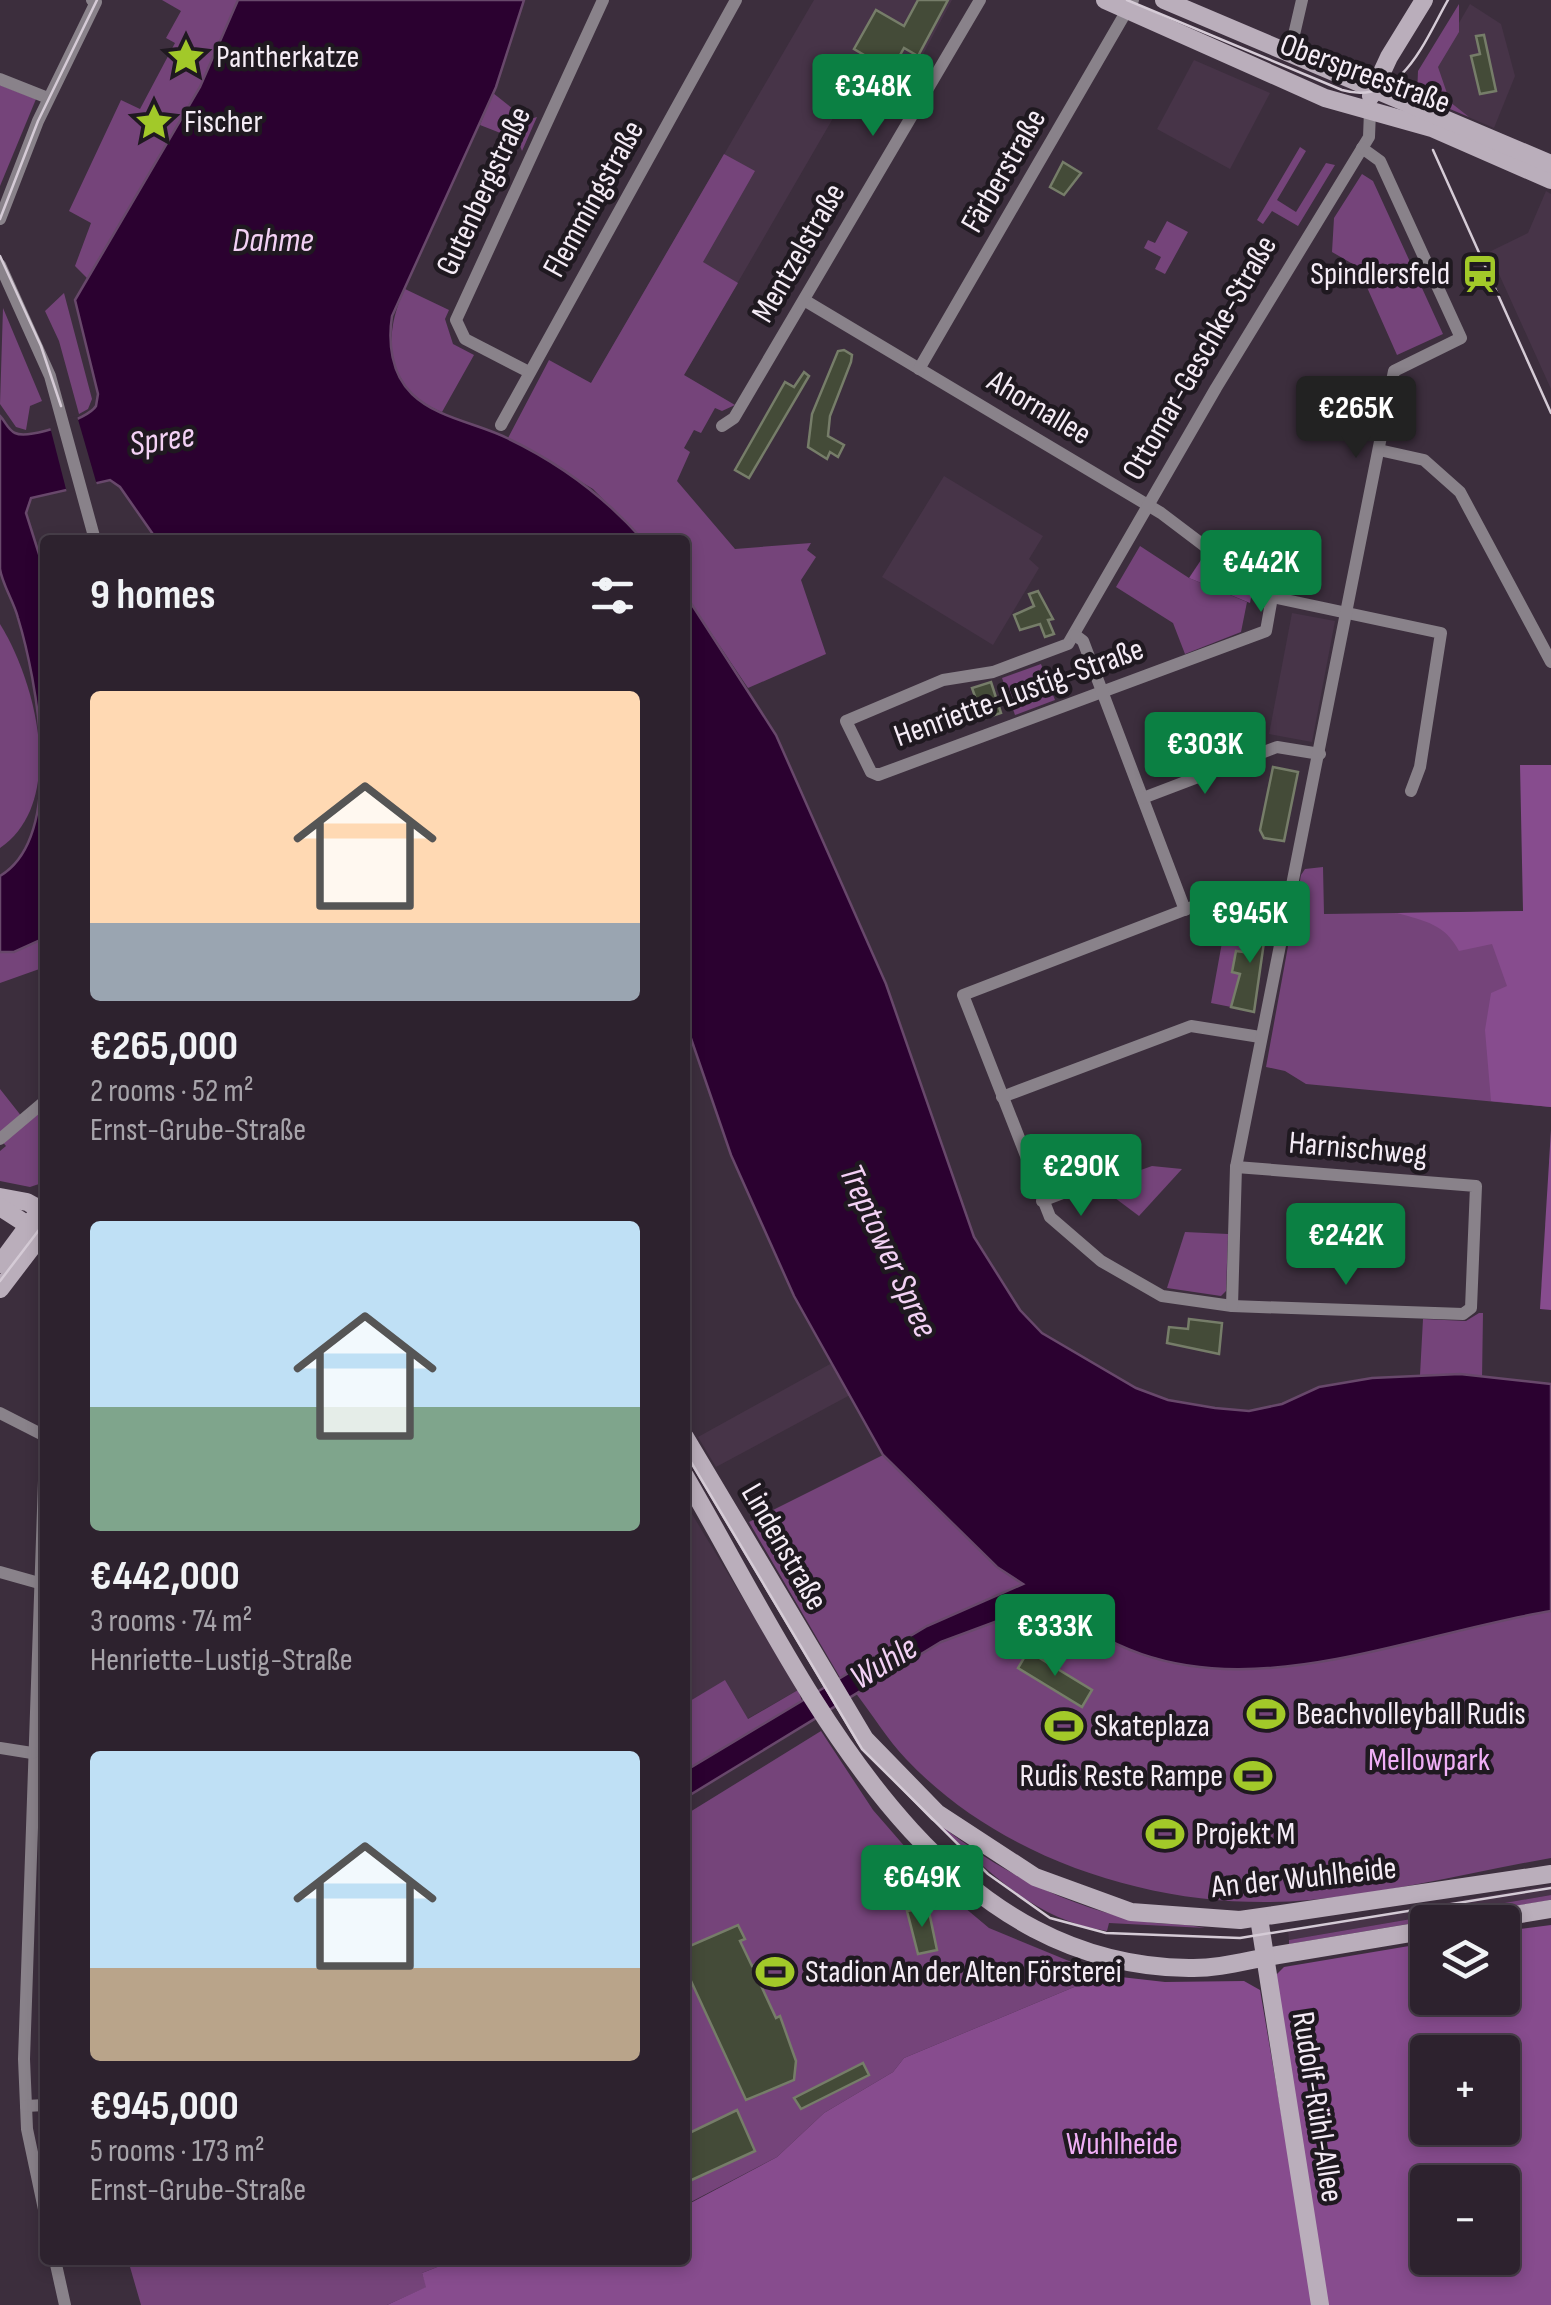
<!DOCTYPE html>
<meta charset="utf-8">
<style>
:root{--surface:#2d222e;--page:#352a36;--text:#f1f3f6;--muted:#a7a4aa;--line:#483f4a;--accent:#0b8043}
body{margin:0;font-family:"Sofia Sans Condensed",sans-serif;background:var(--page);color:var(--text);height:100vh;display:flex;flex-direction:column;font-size:38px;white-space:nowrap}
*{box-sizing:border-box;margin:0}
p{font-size:32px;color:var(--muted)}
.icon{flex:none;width:55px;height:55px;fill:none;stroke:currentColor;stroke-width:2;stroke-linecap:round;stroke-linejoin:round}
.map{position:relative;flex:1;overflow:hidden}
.drawer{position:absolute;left:40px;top:535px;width:650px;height:1730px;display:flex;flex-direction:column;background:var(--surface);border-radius:10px;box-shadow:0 5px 15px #0003,0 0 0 2px var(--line)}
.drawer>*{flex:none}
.tools{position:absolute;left:1410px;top:1905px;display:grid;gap:20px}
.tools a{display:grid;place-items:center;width:110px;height:110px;border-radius:10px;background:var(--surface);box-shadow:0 5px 15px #0003,0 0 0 2px var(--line);font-size:50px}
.price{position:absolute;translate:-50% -85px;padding:0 22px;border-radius:10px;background:var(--accent);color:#fff;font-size:32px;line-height:65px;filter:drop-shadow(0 2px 5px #0008)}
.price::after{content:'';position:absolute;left:50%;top:60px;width:30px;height:22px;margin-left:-15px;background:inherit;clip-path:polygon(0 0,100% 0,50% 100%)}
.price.active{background:#222;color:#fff}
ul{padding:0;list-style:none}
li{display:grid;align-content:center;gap:20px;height:530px;padding:0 50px}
li span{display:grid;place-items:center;height:310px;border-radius:10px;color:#555}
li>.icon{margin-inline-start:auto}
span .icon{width:180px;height:180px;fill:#fffc;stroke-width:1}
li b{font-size:42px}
h2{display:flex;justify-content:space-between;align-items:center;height:120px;padding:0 50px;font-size:42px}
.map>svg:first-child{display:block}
.built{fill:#473448}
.green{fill:#75447a}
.forest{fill:#874c8e;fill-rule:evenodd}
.water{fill:#2b0130;stroke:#68486b;stroke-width:2.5}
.pier{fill:#3c2e3d}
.building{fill:#444b38;stroke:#767d69;stroke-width:2.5}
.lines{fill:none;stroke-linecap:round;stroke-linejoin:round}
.street{stroke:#89828a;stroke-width:12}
.secondary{stroke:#baaebb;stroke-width:18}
.tram{stroke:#d5cbd6;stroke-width:2.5}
.labels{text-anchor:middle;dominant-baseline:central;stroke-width:9;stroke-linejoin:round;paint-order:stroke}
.poi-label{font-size:32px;fill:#f5ecf6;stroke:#1f1920;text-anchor:start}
.street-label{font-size:32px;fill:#f5ecf6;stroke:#1f1920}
.park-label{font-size:32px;fill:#f0aff6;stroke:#1f1920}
.water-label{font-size:35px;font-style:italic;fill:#f3d1f5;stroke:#1f1920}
</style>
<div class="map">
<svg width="1551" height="2305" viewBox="0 0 1551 2305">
<rect width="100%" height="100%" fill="#3c2e3d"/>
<!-- built -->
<g class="built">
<polygon points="814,0 952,0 906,86 865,63 650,434 591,383"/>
<polygon points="1470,4 1501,24 1515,76 1494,128 1417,95"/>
<polygon points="1194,60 1270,93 1230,169 1157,129"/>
<polygon points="1546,191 1551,194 1551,389 1489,252 1528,233"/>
<polygon points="944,476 1043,536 1029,559 1039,568 993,645 882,577"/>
<polygon points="1292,613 1335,621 1312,742 1269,734"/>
<polygon points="832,1363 850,1395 716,1467 698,1437"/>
<polygon points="689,1509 798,1690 747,1719 735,1697 685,1704 685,1512"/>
<polygon points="1551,1885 1551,1895 1289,1940 1288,1930"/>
</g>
<!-- green -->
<g class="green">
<polygon points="162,0 238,0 200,87 88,279 75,266 91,223 69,211 121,100 140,109 175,43 166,38 181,11"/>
<polygon points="1459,4 1459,32 1438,67 1450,102 1469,117 1417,95 1418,71"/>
<polygon points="0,85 36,99 0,186"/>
<polygon points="493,93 527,120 537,117 522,151 518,140 480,125"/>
<polygon points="1300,147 1306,151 1277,200 1296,212 1326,163 1335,165 1298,226 1272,211 1263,224 1257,220"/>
<polygon points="724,154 755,171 703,262 738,283 684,375 735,405 722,411 715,408 701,433 694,430 684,448 690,452 677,481 735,549 811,543 807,550 816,557 801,580 826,654 748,688 685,594 685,540 643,540 593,489 508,438 549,360 591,383"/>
<polygon points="1362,174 1373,181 1443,334 1397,355 1358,267 1332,252 1334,218"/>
<polygon points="1167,221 1188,232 1165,274 1155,269 1161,257 1144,248 1148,240 1155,243"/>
<path d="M405,289L449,310L445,319L453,344L474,355L442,412C387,390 381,337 405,289Z"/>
<polygon points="64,293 92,399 88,409 79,414 59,341 45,311"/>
<polygon points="3,308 42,401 30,406 26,430 16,427 0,404"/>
<polygon points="1140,546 1189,578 1247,602 1241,632 1185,654 1173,623 1116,587"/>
<path d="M0,624C36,682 67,802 0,848Z"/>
<polygon points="1041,664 1055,700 1015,715 1002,678"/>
<polygon points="1323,867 1324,914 1551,911 1551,1107 1306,1084 1285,1071 1266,1067 1301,875 1305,869"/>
<polygon points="1227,915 1248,919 1244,952 1236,951 1232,972 1240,974 1231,1007 1211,1003"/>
<polygon points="45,938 45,967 0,983 0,952 14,951"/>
<polygon points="0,1089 26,1122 45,1107 45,1182 30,1187 0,1181 0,1151 6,1146 0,1139"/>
<polygon points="1152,1166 1182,1169 1139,1216 1115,1198 1110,1181"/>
<polygon points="1185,1232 1228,1234 1226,1291 1221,1296 1167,1288"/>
<polygon points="1479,1313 1483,1313 1482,1379 1460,1374 1420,1375 1423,1319 1466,1321"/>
<polygon points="883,1455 997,1567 1024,1584 862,1662 842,1681 749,1522"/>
<path d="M1052,1601C1199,1733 1383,1639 1551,1611V1858C1472,1872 1390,1893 1310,1900C1169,1913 1006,1865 906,1759C887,1739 872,1714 855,1692L941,1642Z"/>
<polygon points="725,1680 748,1719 798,1690 803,1704 685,1771 685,1704"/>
<polygon points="821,1731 873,1810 940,1887 989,1928 1103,1975 904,2058 893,2072 824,2113 777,2157 685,2205 685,1815"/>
<path d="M928,1815C988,1865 1059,1904 1136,1920C1158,1925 1184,1923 1205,1928L1109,1923L1107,1931C1030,1920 983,1865 928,1815Z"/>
<polygon points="1551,1895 1551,1900 1289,1944 1289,1940"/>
<polygon points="128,2260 455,2260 422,2273 427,2287 387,2305 141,2305"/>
</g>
<!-- forest -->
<g class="forest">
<polygon points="1203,557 1252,592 1250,603 1189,578"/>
<path d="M1520,765H1551V1107L1491,1101L1485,1030L1491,993L1507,986L1492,944L1459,951C1445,924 1425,921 1397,913L1523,911Z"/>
<polygon points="1551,1130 1551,1310 1540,1309"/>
<path d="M1551,1925V2305H1325L1276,1975L1284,1967L1427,1943L1428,1998H1502L1503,1931ZM1428,2052H1502V2128H1428ZM1428,2182H1502V2258H1428Z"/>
<polygon points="1103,1975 1165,1982 1244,1981 1260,1990 1314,2305 387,2305 426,2287 422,2273 455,2260 685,2260 685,2206 777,2157 824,2113 893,2072 904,2058"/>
</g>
<!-- water -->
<g class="water">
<path d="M238,0H524L496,87L392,316C388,342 391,374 412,394C438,419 478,423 509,439C561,464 605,497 643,540H157L120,487L110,480L31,498L26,513L45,573V938L14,952H0V876C67,836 36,677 18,618C14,602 2,584 0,569C0,520 0,465 0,416C5,421 8,430 15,433C30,440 88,419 96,406L98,394L75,300L200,87Z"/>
<path d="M685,594L776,735L886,984L974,1237L1020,1310L1042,1333L1136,1388L1168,1400L1215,1408L1249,1411L1282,1404L1319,1387L1372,1378L1460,1374L1551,1384V1611C1382,1639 1201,1732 1051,1601L941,1642L685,1798V1771L927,1626L1023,1584L997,1567L883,1455L794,1296L731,1155L685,1021Z"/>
</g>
<!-- pier -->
<polygon class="pier" points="77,416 97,485 67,493 49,423"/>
<!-- building -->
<g class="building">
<polygon points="918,0 948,0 918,56 904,48 889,75 879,69 881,65 854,49 876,10 904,26"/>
<polygon points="1484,35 1496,91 1480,94 1471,56 1480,54 1476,36"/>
<polygon points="1063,162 1081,173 1064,195 1050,187"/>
<polygon points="844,350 852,355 851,362 830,416 828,436 844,445 838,457 830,452 827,459 808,447 812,414 838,351"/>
<polygon points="804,372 809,376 749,478 735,470 785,382 794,387"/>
<polygon points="1038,591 1053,619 1048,620 1054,634 1045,637 1040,624 1020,630 1014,615 1034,606 1029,594"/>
<polygon points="991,682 1001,713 983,719 972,688"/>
<polygon points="1273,767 1298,772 1284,841 1264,838 1260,830"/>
<polygon points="1248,919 1271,923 1268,935 1265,935 1254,1012 1231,1007 1240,974 1232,972 1236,951 1244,952"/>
<polygon points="1189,1319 1222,1323 1219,1354 1167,1343 1169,1327 1188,1329"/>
<polygon points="1028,1651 1092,1690 1082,1707 1018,1668"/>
<polygon points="928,1907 937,1950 918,1954 907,1911"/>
<polygon points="738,1925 745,1939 740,1941 752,1966 756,1964 762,1977 758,1979 776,2018 780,2016 796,2061 794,2080 746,2100 685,1968 685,1948"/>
<polygon points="863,2063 869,2075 801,2109 794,2098"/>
<polygon points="737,2110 755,2151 685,2183 685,2135"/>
</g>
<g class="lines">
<!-- street -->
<g class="street">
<polyline points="1290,52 1302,0"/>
<polyline points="0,79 48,98"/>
<polyline points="0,219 38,121 96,2 92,0"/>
<polyline points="0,265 50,376 95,540"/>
<polyline points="804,300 1161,513 1272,597 1441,633 1420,767 1411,791"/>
<polyline points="919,369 1133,0"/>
<polyline points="529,372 465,339 456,320 603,0"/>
<polyline points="501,425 736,0"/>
<polyline points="722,426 734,418 980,0"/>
<polyline points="1379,450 1424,460 1460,492 1551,662"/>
<polyline points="1272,597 1266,631 878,775 871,772 846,721 943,680 993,672 1068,644 1216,388 1369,137 1370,111"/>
<polyline points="1075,635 1083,641 1185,910"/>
<polyline points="1143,798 1277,747 1320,754"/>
<polyline points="1002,1097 1191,1026 1260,1037"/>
<polyline points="0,1139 45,1101"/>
<polyline points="1236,1167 1476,1186 1471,1308 1463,1314 1232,1306 1162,1296 1101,1261 1050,1217 963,995 1205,902 1227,887 1288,897"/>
<polyline points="1042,1201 1134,1166"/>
<polyline points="1232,1306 1236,1167 1394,371 1461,338 1380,161 1362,148"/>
<polyline points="0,1413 45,1436"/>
<polyline points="45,1452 24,2059 27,2129 45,2214"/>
<polyline points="0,1572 39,1583"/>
<polyline points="0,1748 32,1753"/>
<polyline points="26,2106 45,2105"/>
<polyline points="55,2260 65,2305"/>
</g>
<!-- secondary -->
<g class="secondary">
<polyline points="1105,0 1325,98 1432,128 1551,180"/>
<polyline points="1164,0 1551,164"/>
<polyline points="1371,96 1389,57 1424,0"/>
<polyline points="0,1197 27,1202 45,1212"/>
<polyline points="0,1207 37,1231"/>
<polyline points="0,1264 45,1203"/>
<polyline points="0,1289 45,1230"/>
<polyline points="685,1437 865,1739 937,1813 1035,1877 1131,1912 1240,1920 1551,1874"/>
<path d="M685,1476C799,1671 923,1965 1189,1968C1219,1969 1248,1960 1278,1955C1328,1947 1378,1938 1428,1930"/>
<polyline points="1259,1918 1320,2305"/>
<polyline points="1471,1922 1551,1909"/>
</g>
<!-- tram -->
<g class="tram">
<path d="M1127,0L1342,90C1401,107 1424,42 1448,0"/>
<polyline points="1433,150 1551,413"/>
<polyline points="0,219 38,121 97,0"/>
<polyline points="0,256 41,346 61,406"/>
<polyline points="0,1281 45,1222"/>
<polyline points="685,1452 862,1749 988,1874 1050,1918 1106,1933 1240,1938 1551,1888"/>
</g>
</g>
<!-- icons -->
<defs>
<g id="sight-bare" transform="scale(3)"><path d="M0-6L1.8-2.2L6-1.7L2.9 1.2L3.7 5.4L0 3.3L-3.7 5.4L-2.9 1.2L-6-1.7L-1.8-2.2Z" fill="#a2c929" stroke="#1f1920" stroke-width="2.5" paint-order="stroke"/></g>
<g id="station-bare" transform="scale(3)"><path d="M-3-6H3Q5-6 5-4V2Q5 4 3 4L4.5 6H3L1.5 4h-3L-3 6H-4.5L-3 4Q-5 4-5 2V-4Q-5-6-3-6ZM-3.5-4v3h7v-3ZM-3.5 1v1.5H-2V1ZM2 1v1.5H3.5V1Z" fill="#a2c929" stroke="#1f1920" stroke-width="2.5" paint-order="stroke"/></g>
<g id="stadium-bare" transform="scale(3)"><path d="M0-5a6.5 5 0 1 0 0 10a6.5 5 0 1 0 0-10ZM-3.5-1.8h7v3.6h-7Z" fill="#a2c929" stroke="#1f1920" stroke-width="2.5" paint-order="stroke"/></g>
</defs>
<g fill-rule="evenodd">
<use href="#sight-bare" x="186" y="57"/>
<use href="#sight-bare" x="154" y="122"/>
<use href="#station-bare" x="1480" y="274"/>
<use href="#stadium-bare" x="1266" y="1714"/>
<use href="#stadium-bare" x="1064" y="1726"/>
<use href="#stadium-bare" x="1253" y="1776"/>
<use href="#stadium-bare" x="1165" y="1834"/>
<use href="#stadium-bare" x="775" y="1972"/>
</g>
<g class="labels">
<!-- poi labels -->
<g class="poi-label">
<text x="216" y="57">Pantherkatze</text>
<text x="184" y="122">Fischer</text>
<text x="1450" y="274" text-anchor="end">Spindlersfeld</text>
<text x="1296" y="1714">Beachvolleyball Rudis</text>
<text x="1094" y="1726">Skateplaza</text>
<text x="1223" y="1776" text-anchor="end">Rudis Reste Rampe</text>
<text x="1195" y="1834">Projekt M</text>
<text x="805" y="1972">Stadion An der Alten Försterei</text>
</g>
<!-- street labels -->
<g class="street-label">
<text transform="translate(1365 74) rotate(20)">Oberspreestraße</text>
<text transform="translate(1004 171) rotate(-60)">Färberstraße</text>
<text transform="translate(484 191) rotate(-65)">Gutenbergstraße</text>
<text transform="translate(594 199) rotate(-61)">Flemmingstraße</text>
<text transform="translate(799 253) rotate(-60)">Mentzelstraße</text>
<text transform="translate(1200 358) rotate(-60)">Ottomar-Geschke-Straße</text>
<text transform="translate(1039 408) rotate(31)">Ahornallee</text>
<text transform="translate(1019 693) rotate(-20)">Henriette-Lustig-Straße</text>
<text transform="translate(1358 1149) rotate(5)">Harnischweg</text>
<text transform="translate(784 1547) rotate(60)">Lindenstraße</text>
<text transform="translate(1304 1878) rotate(-6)">An der Wuhlheide</text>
<text transform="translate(1317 2107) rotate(81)">Rudolf-Rühl-Allee</text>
</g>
<!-- park labels -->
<g class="park-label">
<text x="1429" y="1760">Mellowpark</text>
<text x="1122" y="2144">Wuhlheide</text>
</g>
<!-- water labels -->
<g class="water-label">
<text x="273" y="240">Dahme</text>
<text transform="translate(162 440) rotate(-9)">Spree</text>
<text transform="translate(888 1251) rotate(65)">Treptower Spree</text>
<text transform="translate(884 1663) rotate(-31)">Wuhle</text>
</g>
</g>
</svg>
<div class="tools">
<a><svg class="icon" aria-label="layers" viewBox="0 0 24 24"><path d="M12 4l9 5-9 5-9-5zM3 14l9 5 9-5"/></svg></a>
<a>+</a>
<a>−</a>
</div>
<b class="price" style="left:873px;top:139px">€348K</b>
<b class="price active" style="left:1356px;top:461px">€265K</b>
<b class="price" style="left:1261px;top:615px">€442K</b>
<b class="price" style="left:1205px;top:797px">€303K</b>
<b class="price" style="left:1250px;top:966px">€945K</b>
<b class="price" style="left:1081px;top:1219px">€290K</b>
<b class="price" style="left:1346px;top:1288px">€242K</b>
<b class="price" style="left:1055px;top:1679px">€333K</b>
<b class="price" style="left:922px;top:1930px">€649K</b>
<section class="drawer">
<h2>9 homes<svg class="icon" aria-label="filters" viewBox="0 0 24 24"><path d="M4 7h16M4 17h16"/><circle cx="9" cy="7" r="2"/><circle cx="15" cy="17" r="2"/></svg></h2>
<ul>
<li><span style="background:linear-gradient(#ffd9b3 75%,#9aa5b1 0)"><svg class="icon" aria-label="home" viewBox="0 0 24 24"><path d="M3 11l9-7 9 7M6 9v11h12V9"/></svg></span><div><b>€265,000</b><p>2 rooms · 52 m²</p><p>Ernst-Grube-Straße</p></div></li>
<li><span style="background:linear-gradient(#bfe0f5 60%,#7fa58c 0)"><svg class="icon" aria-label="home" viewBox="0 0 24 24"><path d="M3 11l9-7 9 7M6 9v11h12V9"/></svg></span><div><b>€442,000</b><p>3 rooms · 74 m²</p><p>Henriette-Lustig-Straße</p></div></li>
<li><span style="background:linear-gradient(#bfe0f5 70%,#b9a48a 0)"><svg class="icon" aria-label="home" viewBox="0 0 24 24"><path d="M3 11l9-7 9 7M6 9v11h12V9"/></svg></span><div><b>€945,000</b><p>5 rooms · 173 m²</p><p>Ernst-Grube-Straße</p></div></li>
</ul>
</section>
</div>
